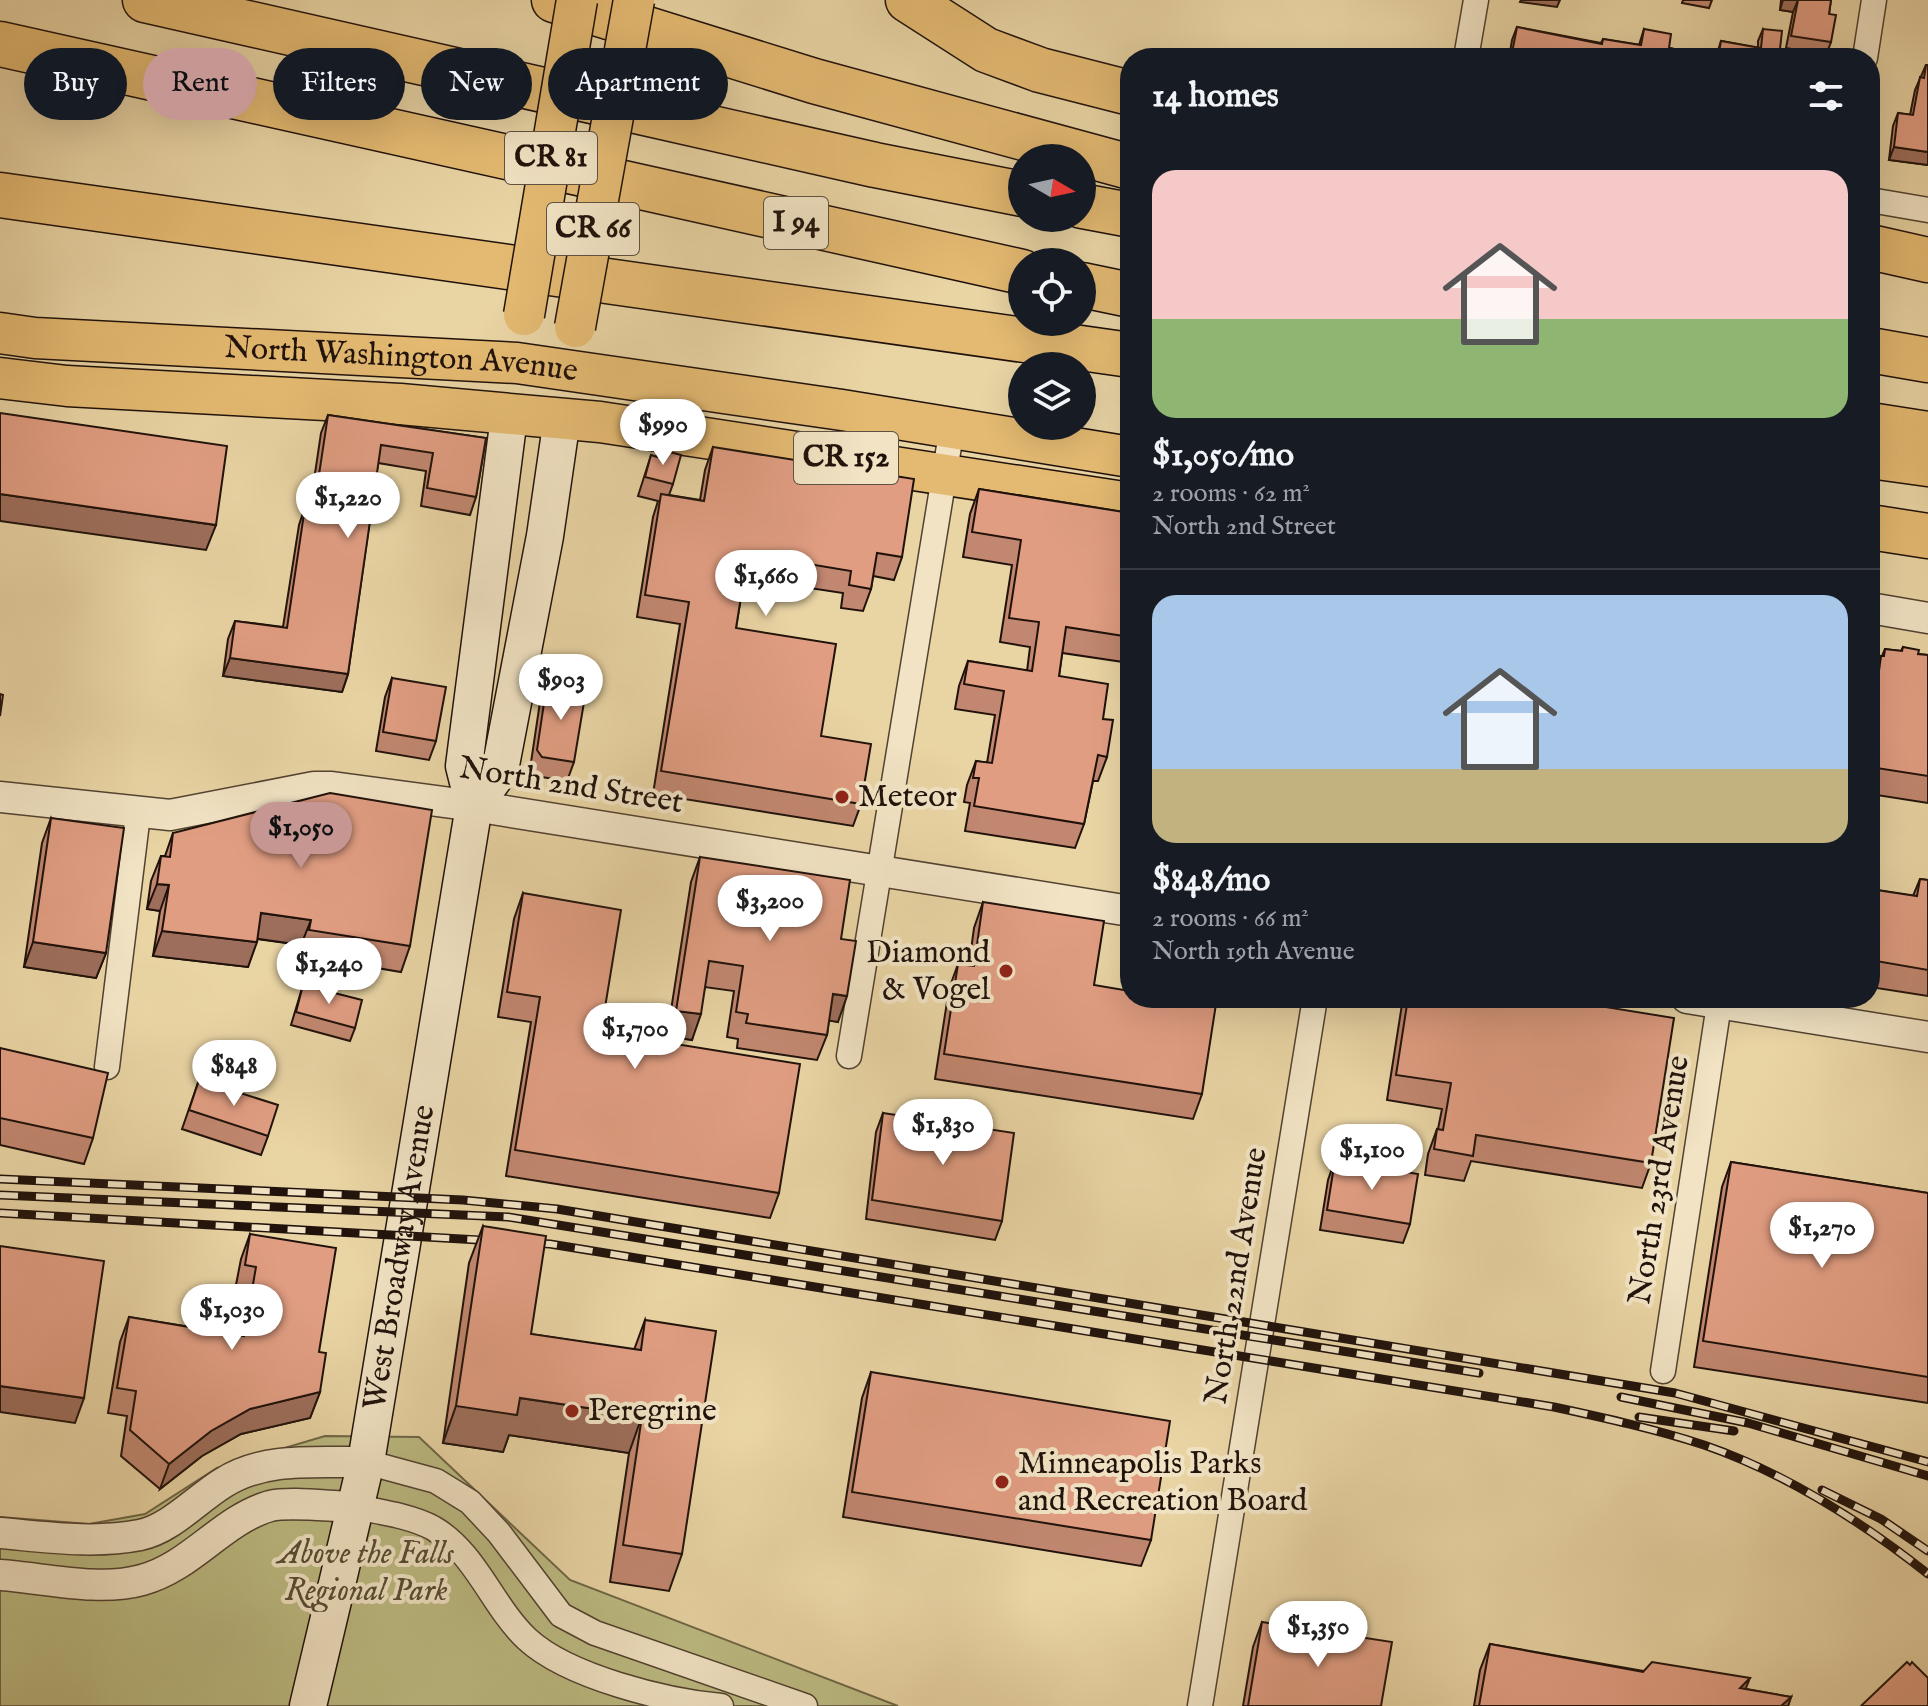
<!DOCTYPE html>
<meta charset="utf-8">
<style>
:root{--surface:#171b24;--page:#242831;--text:#f1f3f6;--muted:#9ea1a6;--line:#363941;--accent:#c59692}
body{margin:0;font-family:"IM FELL English",serif;background:var(--page);color:var(--text);height:100vh;display:flex;flex-direction:column;font-size:30px;white-space:nowrap}
*{box-sizing:border-box;margin:0}
p{font-size:26px;color:var(--muted)}
.icon{flex:none;width:44px;height:44px;fill:none;stroke:currentColor;stroke-width:2;stroke-linecap:round;stroke-linejoin:round}
.map{position:relative;flex:1;overflow:hidden}
.drawer{position:absolute;left:1120px;top:48px;width:760px;height:960px;display:flex;flex-direction:column;background:var(--surface);border-radius:32px;box-shadow:0 8px 32px #0002}
.drawer>*{flex:none}
.banner{position:absolute;left:24px;top:48px;width:760px;height:72px;display:flex;gap:16px}
.needle{width:52px;rotate:99deg}
.buttons{position:absolute;left:1008px;top:144px;display:grid;gap:16px}
.buttons a{display:grid;place-items:center;width:88px;height:88px;border-radius:50%;background:var(--surface);box-shadow:0 8px 32px #0002;font-size:40px}
.price{position:absolute;translate:-50% -68px;padding:0 18px;border-radius:28px;background:#fff;color:#222;font-size:26px;line-height:52px;filter:drop-shadow(0 2px 4px #0008)}
.price::after{content:'';position:absolute;left:50%;top:48px;width:24px;height:18px;margin-left:-12px;background:inherit;clip-path:polygon(0 0,100% 0,50% 100%)}
.price.on{background:var(--accent);color:#111}
ul{padding:0;list-style:none}
li{display:grid;align-content:center;gap:16px;height:424px;padding:0 32px}
li+li{border-top:2px solid var(--line)}
li span{display:grid;place-items:center;height:248px;border-radius:24px;color:#555}
li>.icon{margin-inline-start:auto}
span .icon{width:144px;height:144px;fill:#fffc;stroke-width:1}
li b{font-size:34px}
h2{display:flex;justify-content:space-between;align-items:center;height:96px;padding:0 32px;font-size:34px}
.chip{padding:0 28px;border-radius:36px;background:var(--surface);box-shadow:0 8px 32px #0002;font-size:28px;line-height:72px}
.chip.on{background:var(--accent);color:#111}
.map>svg:first-child{display:block}
.green{fill:#bcbb82;stroke:#6e6646;stroke-width:2}
.lines{fill:none;stroke-linecap:round;stroke-linejoin:round}
.minor-casing{stroke:#524231;stroke-width:27}
.tertiary-casing{stroke:#524231;stroke-width:33}
.secondary-casing{stroke:#20120b;stroke-width:39}
.primary-casing{stroke:#20120b;stroke-width:43}
.motorway-casing{stroke:#20120b;stroke-width:47}
.minor{stroke:#f1e3c4;stroke-width:24}
.tertiary{stroke:#f1e3c4;stroke-width:30}
.secondary{stroke:#f1e3c4;stroke-width:36}
.primary{stroke:#e4ba72;stroke-width:40}
.motorway{stroke:#e4ba72;stroke-width:44}
.rail-casing{stroke:#20120b;stroke-width:9}
.rail{stroke:#f1e3c4;stroke-width:6;stroke-dasharray:18;stroke-linecap:butt}
.primary-bridge-casing{stroke:#20120b;stroke-width:43;stroke-linecap:butt}
.primary-bridge{stroke:#e4ba72;stroke-width:40}
.wall{fill:#c18770;stroke:#20120b;stroke-width:2}
.shaded-wall{fill:#9d6e5b;stroke:#20120b;stroke-width:2}
.building{fill:#e09d82;stroke:#20120b;stroke-width:2}
.poi-dot{fill:#8f2418;stroke:#f1e3c4;stroke-width:3}
.labels{text-anchor:middle;dominant-baseline:central;stroke-width:8;stroke-linejoin:round;paint-order:stroke}
.shield{fill:#f1e3c4;stroke:#5f5142;stroke-width:2}
.shield-label{font-size:30px;font-weight:bold;fill:#20120b}
.street-label{font-size:32px;fill:#20120b;stroke:#f1e3c4}
.poi-label{font-size:32px;fill:#20120b;stroke:#f1e3c4;text-anchor:start}
.park-label{font-size:32px;font-style:italic;fill:#574d35;stroke:#f1e3c4}
</style>
<div class="map">
<svg width="1928" height="1706" viewBox="0 0 1928 1706">
<rect width="100%" height="100%" fill="#e9d4a4"/>
<filter id="stains"><feTurbulence type="fractalNoise" baseFrequency=".0025" numOctaves="4"/><feColorMatrix values="0 0 0 0 .2 0 0 0 0 .09 0 0 0 0 .02 0 0 0 .5 -.17"/></filter>
<radialGradient id="worn" r=".72"><stop offset=".6" stop-color="#630" stop-opacity="0"/><stop offset="1" stop-color="#630" stop-opacity=".3"/></radialGradient>
<!-- green -->
<polygon class="green" points="325,1436 419,1437 570,1580 898,1706 0,1706 0,1517 89,1524 145,1514 217,1468"/>
<g class="lines">
<!-- minor casing -->
<g class="minor-casing">
<g id="minor">
<polyline points="1466,58 1476,0"/>
<polyline points="1865,58 1874,0"/>
<polyline points="1870,200 1928,210"/>
<polyline points="849,1056 952,428"/>
<polyline points="107,1067 138,814"/>
<polyline points="1663,1371 1720,998"/>
<polyline points="366,1462 436,1481 470,1502 499,1533 561,1615 595,1633 805,1706"/>
<path d="M356,1507C380,1512 411,1516 433,1528C476,1553 492,1606 527,1639C568,1677 666,1701 721,1706"/>
<polyline points="1200,1706 1315,998"/>
</g>
</g>
<!-- tertiary casing -->
<g class="tertiary-casing">
<g id="tertiary">
<polyline points="1870,608 1928,618"/>
<polyline points="0,797 170,815 314,787 332,787 474,806 1130,911"/>
<polyline points="1687,998 1928,1037"/>
<path d="M0,1533C46,1537 94,1544 140,1535C170,1529 197,1499 223,1483C265,1456 318,1463 366,1462"/>
<path d="M0,1575C44,1578 99,1592 142,1580C191,1567 222,1520 270,1506C291,1501 333,1507 356,1507"/>
</g>
</g>
<!-- secondary casing -->
<g class="secondary-casing">
<g id="secondary">
<polyline points="474,806 500,770 545,536 562,419"/>
<path id="s1" d="M308,1706L366,1462L474,806L464,766L509,417"/>
</g>
</g>
<!-- primary casing -->
<g class="primary-casing">
<g id="primary">
<path id="s2" d="M0,333L35,338L517,363L842,410L1130,457"/>
<polyline points="0,378 67,386 400,404 600,422 1130,503"/>
</g>
</g>
<!-- motorway casing -->
<g class="motorway-casing">
<g id="motorway">
<polyline points="145,0 875,165 1022,194"/>
<polyline points="554,0 814,81 1130,167"/>
<polyline points="908,0 986,50 1040,70 1130,93"/>
<polyline points="0,44 1022,272"/>
<polyline points="0,195 1130,355"/>
<polyline points="1082,206 1130,215"/>
<polyline points="1870,247 1928,260"/>
<polyline points="1082,285 1130,295"/>
<polyline points="1870,350 1928,360"/>
<polyline points="1870,425 1928,434"/>
<polyline points="1870,456 1928,464"/>
<polyline points="1870,527 1928,536"/>
</g>
</g>
<!-- minor -->
<use href="#minor" class="minor"/>
<!-- tertiary -->
<use href="#tertiary" class="tertiary"/>
<!-- secondary -->
<use href="#secondary" class="secondary"/>
<!-- primary -->
<use href="#primary" class="primary"/>
<!-- motorway -->
<use href="#motorway" class="motorway"/>
<!-- rail casing -->
<g class="rail-casing">
<g id="rail">
<polyline points="0,1179 463,1200 557,1209 1675,1393 1928,1462"/>
<polyline points="0,1195 508,1217 1479,1373"/>
<path d="M0,1213L550,1244L1554,1407C1605,1418 1655,1429 1704,1445C1785,1473 1861,1521 1928,1574"/>
<polyline points="1621,1397 1748,1423 1928,1476"/>
<polyline points="1639,1417 1734,1431"/>
<polyline points="1822,1490 1881,1519 1928,1551"/>
</g>
</g>
<!-- rail -->
<use href="#rail" class="rail"/>
<!-- primary-bridge casing -->
<g class="primary-bridge-casing">
<g id="primary-bridge">
<polyline points="524,315 577,0"/>
<polyline points="575,327 634,0"/>
</g>
</g>
<!-- primary-bridge -->
<use href="#primary-bridge" class="primary-bridge"/>
</g>
<!-- wall -->
<g class="wall">
<polygon points="1683,0 1712,0 1709,8 1682,3"/>
<polygon points="1781,0 1831,0 1829,14 1831,42 1826,55 1786,48 1793,12 1780,10"/>
<polygon points="1517,27 1601,43 1603,39 1639,45 1644,29 1669,48 1716,57 1721,41 1758,48 1758,41 1763,29 1779,58 1509,58 1512,40"/>
<polygon points="1926,65 1928,165 1889,160 1893,126 1898,113 1910,115 1915,90"/>
<polygon points="328,415 486,438 476,497 470,515 421,506 426,471 378,463 348,674 342,692 223,676 228,639 235,621 283,627 299,525 305,507 310,507 321,433"/>
<polygon points="713,447 902,557 894,580 873,576 871,589 863,611 841,608 843,593 744,578 736,628 821,736 861,804 853,826 653,794 680,624 637,617 653,517 658,501 638,496 651,455 656,457 659,449 673,484 669,495 700,500 705,470"/>
<polygon points="979,489 1130,513 1130,663 1062,653 1059,676 1103,719 1107,757 1098,781 1093,781 1084,824 1075,848 965,831 970,803 964,802 967,785 976,761 987,763 995,715 955,709 959,686 968,661 1027,671 1030,647 1000,642 1012,565 963,557 970,514"/>
<polygon points="1903,647 1918,654 1928,655 1928,803 1870,794 1870,692 1871,681 1881,656 1882,656 1885,649 1901,651"/>
<polygon points="392,678 436,741 429,760 376,751 385,697"/>
<polygon points="547,683 574,762 567,781 535,776 530,769 540,702"/>
<polygon points="51,818 106,953 96,978 24,967 42,843"/>
<polygon points="173,833 410,946 401,972 300,955 301,945 257,939 248,967 153,956 160,911 147,909 151,881 161,856 165,856"/>
<polygon points="700,857 841,939 838,1022 829,1020 827,1035 817,1060 737,1048 738,1039 727,1037 734,991 705,987 692,1040 667,1036 691,882"/>
<polygon points="1920,879 1928,880 1928,996 1870,987 1870,889 1913,896"/>
<polygon points="523,893 601,1032 779,1193 770,1218 506,1176 531,1022 498,1017 514,919"/>
<polygon points="983,902 1094,985 1202,1094 1193,1119 935,1079 949,989 958,964 969,965 974,928"/>
<polygon points="303,985 355,1028 350,1041 291,1025"/>
<polygon points="1403,998 1594,998 1593,1005 1651,1163 1642,1188 1471,1161 1464,1181 1425,1175 1428,1154 1437,1129 1438,1129 1442,1109 1387,1100"/>
<polygon points="0,1048 93,1138 84,1164 0,1145"/>
<polygon points="199,1080 268,1136 261,1155 182,1129"/>
<polygon points="883,1113 1002,1221 995,1240 866,1219 876,1132"/>
<polygon points="1335,1160 1410,1224 1403,1243 1320,1230 1328,1180"/>
<polygon points="1731,1162 1928,1193 1928,1403 1694,1367 1722,1187"/>
<polygon points="483,1226 531,1334 634,1350 645,1320 682,1554 669,1591 610,1582 629,1453 509,1435 503,1452 443,1443 469,1263"/>
<polygon points="250,1234 319,1352 320,1392 310,1418 241,1434 202,1456 160,1489 121,1456 127,1416 108,1413 120,1342 129,1317 239,1335 247,1292 235,1290 241,1259"/>
<polygon points="871,1372 1151,1540 1141,1566 843,1517 862,1398"/>
<polygon points="1262,1622 1381,1706 1243,1706 1253,1647"/>
<polygon points="1490,1644 1746,1689 1791,1697 1788,1706 1474,1706 1480,1670"/>
</g>
<!-- shaded-wall -->
<g class="shaded-wall">
<polygon points="1521,0 1560,0 1557,7 1520,2"/>
<polygon points="1783,0 1798,0 1793,12 1780,10"/>
<polygon points="1894,147 1928,152 1928,165 1889,160"/>
<polygon points="0,494 216,525 206,550 0,521"/>
<polygon points="230,658 348,674 342,692 223,676"/>
<polygon points="157,884 169,885 160,911 147,909"/>
<polygon points="261,913 311,920 301,945 252,938"/>
<polygon points="162,931 257,942 248,967 153,956"/>
<polygon points="33,942 106,953 96,978 24,967"/>
<polygon points="833,994 847,996 838,1022 824,1020"/>
<polygon points="676,1011 701,1014 692,1040 667,1036"/>
<polygon points="0,1386 84,1398 75,1423 0,1412"/>
<polygon points="320,1392 310,1418 241,1434 202,1456 160,1489 169,1464 211,1431 250,1409"/>
<polygon points="520,1398 642,1416 629,1453 509,1435 503,1452 443,1443 456,1406"/>
<polygon points="1750,1678 1740,1703 1740,1688"/>
<polygon points="1791,1697 1788,1706 1781,1706"/>
</g>
<!-- building -->
<g class="building">
<polygon points="1798,0 1831,0 1829,14 1836,15 1831,42 1791,36"/>
<polygon points="1517,27 1602,44 1603,39 1641,45 1644,29 1671,34 1669,48 1718,57 1721,41 1761,48 1763,29 1782,31 1779,58 1511,58"/>
<polygon points="1926,65 1928,65 1928,152 1894,147 1898,113 1913,115 1920,77 1924,78"/>
<polygon points="0,413 227,446 216,525 0,494"/>
<polygon points="328,415 486,438 476,497 427,488 433,453 381,445 348,674 230,658 235,621 287,628 305,507 314,508"/>
<polygon points="713,447 914,479 902,557 877,553 871,589 849,585 851,571 748,554 736,628 836,644 821,736 871,744 861,804 661,771 689,602 645,595 661,494 704,501"/>
<polygon points="659,449 681,455 673,484 645,477 651,455 657,457"/>
<polygon points="979,489 1130,513 1130,637 1066,627 1059,676 1108,684 1103,719 1113,720 1107,757 1098,755 1084,824 974,806 979,778 973,778 976,761 992,763 1004,691 964,684 968,661 1032,671 1039,622 1009,618 1021,540 972,532"/>
<polygon points="1903,647 1919,650 1918,654 1928,655 1928,776 1870,767 1870,736 1881,656 1884,656 1885,649 1902,651"/>
<polygon points="392,678 446,687 436,741 383,732"/>
<polygon points="547,683 586,690 574,762 542,757 537,750"/>
<polygon points="0,694 3,695 0,716"/>
<polygon points="330,793 432,810 410,946 309,930 311,920 261,913 257,942 162,931 169,885 157,884 161,856 170,857 173,833"/>
<polygon points="51,818 124,828 106,953 33,942"/>
<polygon points="700,857 850,880 841,939 856,941 847,996 833,994 827,1035 746,1023 748,1014 736,1012 743,966 709,961 701,1014 676,1011"/>
<polygon points="1920,879 1928,880 1928,970 1870,960 1870,889 1917,896"/>
<polygon points="523,893 621,910 601,1032 800,1064 779,1193 515,1150 540,997 507,992"/>
<polygon points="983,902 1104,921 1094,985 1130,991 1130,998 1177,998 1216,1004 1202,1094 944,1054 958,964 974,966"/>
<polygon points="303,985 362,1000 355,1028 296,1012"/>
<polygon points="1408,998 1594,998 1593,1005 1674,1018 1651,1163 1476,1135 1473,1156 1434,1149 1437,1129 1443,1130 1451,1083 1396,1075"/>
<polygon points="0,1048 108,1073 93,1138 0,1118"/>
<polygon points="199,1080 278,1105 268,1136 189,1110"/>
<polygon points="883,1113 1014,1133 1002,1221 872,1200"/>
<polygon points="1335,1160 1418,1174 1410,1224 1327,1210"/>
<polygon points="1731,1162 1928,1193 1928,1377 1703,1341"/>
<polygon points="483,1226 546,1236 531,1334 641,1350 645,1320 716,1331 682,1554 623,1545 642,1416 520,1398 517,1415 456,1406"/>
<polygon points="250,1234 336,1248 319,1352 326,1353 320,1392 250,1409 211,1431 169,1464 130,1430 136,1391 117,1388 129,1317 244,1336 256,1267 245,1265"/>
<polygon points="0,1246 104,1261 84,1398 0,1386"/>
<polygon points="871,1372 1170,1421 1151,1540 852,1492"/>
<polygon points="1262,1622 1392,1642 1381,1706 1248,1706"/>
<polygon points="1490,1644 1643,1672 1652,1662 1750,1678 1740,1688 1791,1697 1781,1706 1479,1706"/>
<polygon points="1907,1662 1910,1665 1912,1662 1928,1678 1928,1706 1861,1706"/>
</g>
<!-- markers -->
<g class="poi-dot">
<circle cx="842" cy="797" r="8"/>
<circle cx="1006" cy="971" r="8"/>
<circle cx="572" cy="1411" r="8"/>
<circle cx="1002" cy="1482" r="8"/>
</g>
<g class="labels">
<!-- shield labels -->
<g class="shield">
<rect x="505" y="132" width="92" height="52" rx="6"/>
<rect x="764" y="197" width="64" height="52" rx="6"/>
<rect x="547" y="203" width="92" height="52" rx="6"/>
<rect x="794" y="432" width="104" height="52" rx="6"/>
</g>
<g class="shield-label">
<text x="551" y="158">CR 81</text>
<text x="796" y="223">I 94</text>
<text x="593" y="229">CR 66</text>
<text x="846" y="458">CR 152</text>
</g>
<!-- street labels -->
<g class="street-label">
<text stroke="none"><textPath href="#s2" startOffset="402">North Washington Avenue</textPath></text>
<text transform="translate(571 786) rotate(9)">North 2nd Street</text>
<text transform="translate(1660 1180) rotate(-81)">North 23rd Avenue</text>
<text stroke="none"><textPath href="#s1" startOffset="458">West Broadway Avenue</textPath></text>
<text transform="translate(1237 1276) rotate(-81)">North 22nd Avenue</text>
</g>
<!-- poi labels -->
<g class="poi-label">
<text x="858" y="797">Meteor</text>
<text x="990" y="953" text-anchor="end">Diamond<tspan x="990" dy="37">&amp; Vogel</tspan></text>
<text x="588" y="1411">Peregrine</text>
<text x="1018" y="1464">Minneapolis Parks<tspan x="1018" dy="37">and Recreation Board</tspan></text>
</g>
<!-- park labels -->
<g class="park-label">
<text x="366" y="1554">Above the Falls<tspan x="366" dy="37">Regional Park</tspan></text>
</g>
</g>
<rect width="100%" height="100%" filter="url(#stains)"/>
<rect width="100%" height="100%" fill="url(#worn)"/>
</svg>
<div class="buttons">
<a><svg class="needle" viewBox="-14 -14 28 28"><path d="M0-13l5 13h-10z" fill="#e53935"/><path d="M0 13l5-13h-10z" fill="#9ea1a6"/></svg></a>
<a><svg class="icon" aria-label="locate" viewBox="0 0 24 24"><circle cx="12" cy="12" r="6"/><path d="M12 2v4M12 18v4M2 12h4M18 12h4"/></svg></a>
<a><svg class="icon" aria-label="layers" viewBox="0 0 24 24"><path d="M12 4l9 5-9 5-9-5zM3 14l9 5 9-5"/></svg></a>
</div>
<b class="price" style="left:663px;top:467px">$990</b>
<b class="price" style="left:348px;top:540px">$1,220</b>
<b class="price" style="left:766px;top:618px">$1,660</b>
<b class="price" style="left:561px;top:722px">$903</b>
<b class="price on" style="left:301px;top:870px">$1,050</b>
<b class="price" style="left:770px;top:943px">$3,200</b>
<b class="price" style="left:329px;top:1006px">$1,240</b>
<b class="price" style="left:635px;top:1071px">$1,700</b>
<b class="price" style="left:234px;top:1108px">$848</b>
<b class="price" style="left:943px;top:1167px">$1,830</b>
<b class="price" style="left:1372px;top:1192px">$1,100</b>
<b class="price" style="left:1822px;top:1270px">$1,270</b>
<b class="price" style="left:232px;top:1352px">$1,030</b>
<b class="price" style="left:1318px;top:1669px">$1,350</b>
<div class="banner">
<a class="chip">Buy</a>
<a class="chip on">Rent</a>
<a class="chip">Filters</a>
<a class="chip">New</a>
<a class="chip">Apartment</a>
</div>
<section class="drawer">
<h2>14 homes<svg class="icon" aria-label="filters" viewBox="0 0 24 24"><path d="M4 7h16M4 17h16"/><circle cx="9" cy="7" r="2"/><circle cx="15" cy="17" r="2"/></svg></h2>
<ul>
<li><span style="background:linear-gradient(#f6c9c9 60%,#8fb573 0)"><svg class="icon" aria-label="home" viewBox="0 0 24 24"><path d="M3 11l9-7 9 7M6 9v11h12V9"/></svg></span><div><b>$1,050/mo</b><p>2 rooms · 62 m²</p><p>North 2nd Street</p></div></li>
<li><span style="background:linear-gradient(#a9c7e8 70%,#c2b280 0)"><svg class="icon" aria-label="home" viewBox="0 0 24 24"><path d="M3 11l9-7 9 7M6 9v11h12V9"/></svg></span><div><b>$848/mo</b><p>2 rooms · 66 m²</p><p>North 19th Avenue</p></div></li>
</ul>
</section>
</div>
